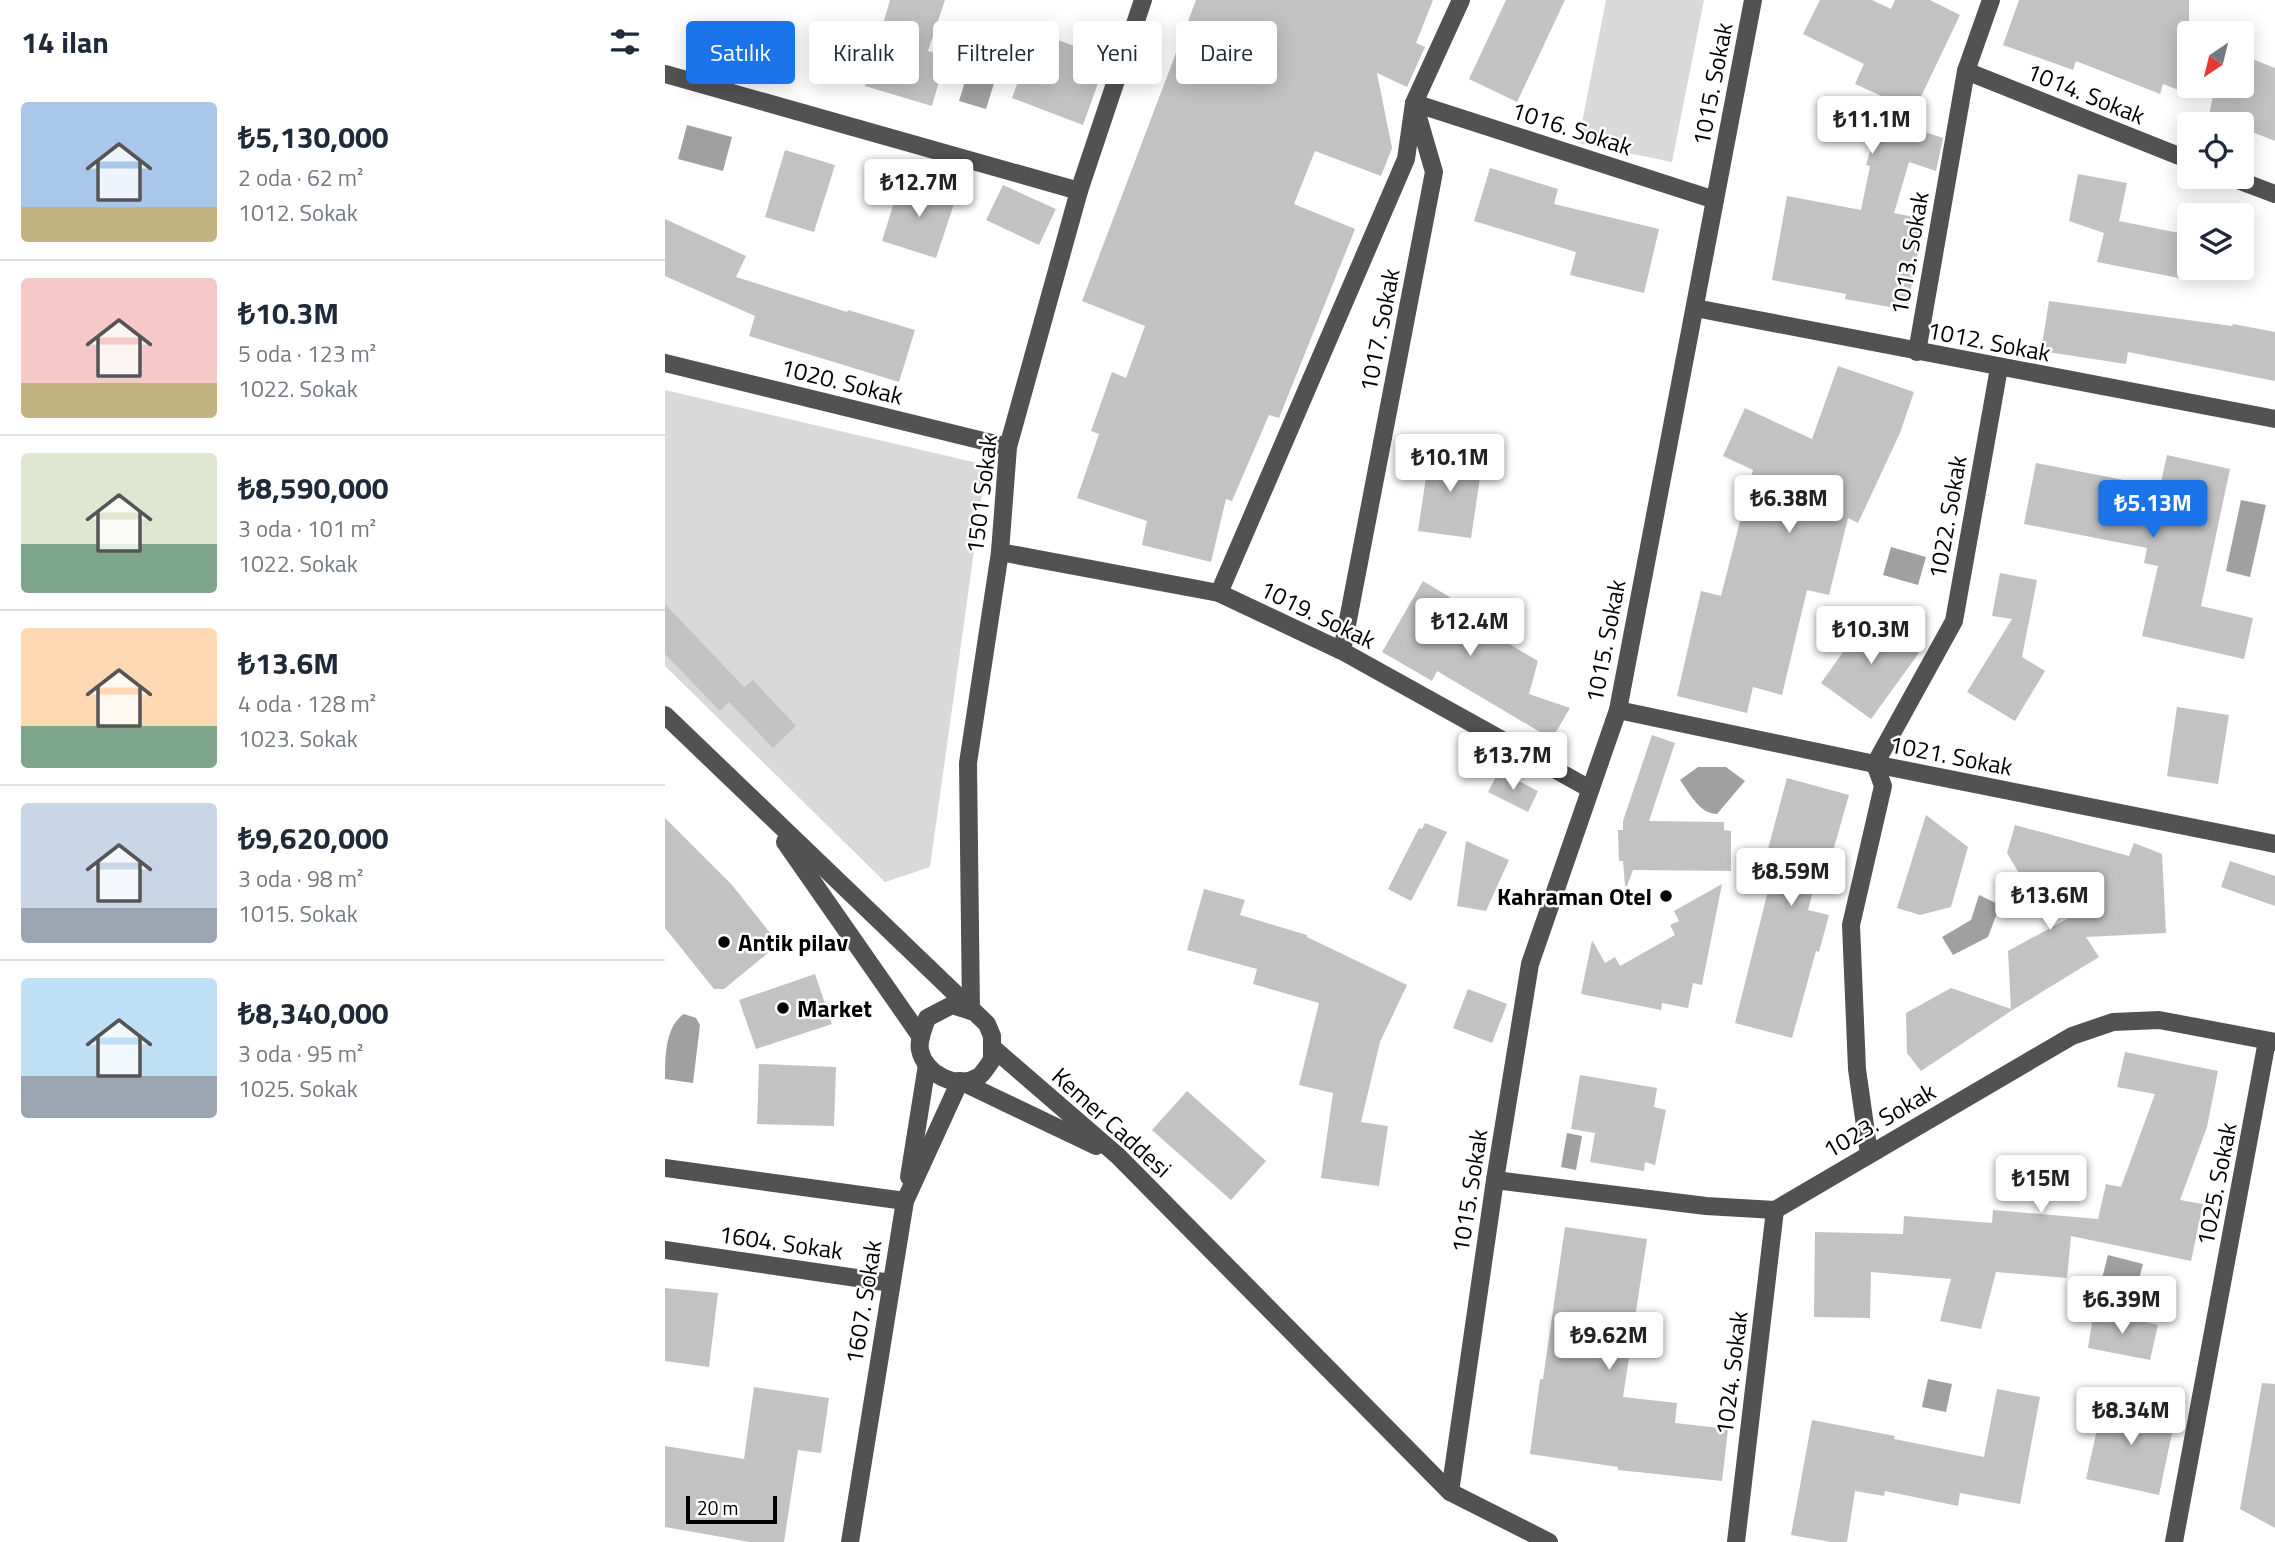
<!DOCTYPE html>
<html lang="tr">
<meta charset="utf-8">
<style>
:root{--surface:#fff;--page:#f2f2f3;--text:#1f2937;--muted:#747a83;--line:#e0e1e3;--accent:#1a73e8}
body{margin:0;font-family:"Titillium Web",sans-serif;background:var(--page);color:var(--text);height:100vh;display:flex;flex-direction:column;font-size:26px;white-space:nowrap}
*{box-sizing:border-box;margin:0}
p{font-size:23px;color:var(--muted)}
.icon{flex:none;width:38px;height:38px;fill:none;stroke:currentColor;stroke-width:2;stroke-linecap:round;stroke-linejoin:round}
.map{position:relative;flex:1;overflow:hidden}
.drawer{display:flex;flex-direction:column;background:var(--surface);width:665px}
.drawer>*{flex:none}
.guide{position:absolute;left:21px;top:21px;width:665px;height:63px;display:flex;gap:14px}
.needle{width:46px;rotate:215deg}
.controls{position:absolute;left:1512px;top:21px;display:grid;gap:14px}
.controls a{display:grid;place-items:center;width:77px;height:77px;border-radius:7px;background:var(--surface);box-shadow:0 4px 18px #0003;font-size:35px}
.scale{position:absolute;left:21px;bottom:18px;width:91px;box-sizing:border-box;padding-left:7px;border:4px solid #000;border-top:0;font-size:19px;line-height:24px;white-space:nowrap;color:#000;-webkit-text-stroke:5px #fff;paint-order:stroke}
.price{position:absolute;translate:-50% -60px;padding:0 16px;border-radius:7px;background:#fff;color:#222;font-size:23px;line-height:46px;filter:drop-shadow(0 2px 4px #0008)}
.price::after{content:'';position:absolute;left:50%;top:42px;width:21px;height:16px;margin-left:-10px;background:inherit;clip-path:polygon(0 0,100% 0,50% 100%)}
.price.current{background:var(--accent);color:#fff}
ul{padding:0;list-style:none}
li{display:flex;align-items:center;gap:21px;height:175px;padding:0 21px}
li+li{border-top:2px solid var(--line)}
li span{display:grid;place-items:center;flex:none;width:196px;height:140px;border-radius:7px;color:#555}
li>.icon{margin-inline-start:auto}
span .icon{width:84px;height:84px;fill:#fffc;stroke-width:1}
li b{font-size:30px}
h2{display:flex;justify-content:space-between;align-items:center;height:84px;padding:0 21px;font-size:30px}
.pill{padding:0 24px;border-radius:7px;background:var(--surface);box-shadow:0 4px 18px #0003;font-size:24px;line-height:63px}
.pill.current{background:var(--accent);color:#fff}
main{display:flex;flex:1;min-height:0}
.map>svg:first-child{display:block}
.green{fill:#d9d9d9}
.water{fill:#a0a0a0}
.building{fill:#c2c2c2}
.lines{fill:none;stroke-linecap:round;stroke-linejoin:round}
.minor{stroke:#525252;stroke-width:18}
.poi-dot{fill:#000;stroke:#fff;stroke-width:2.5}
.labels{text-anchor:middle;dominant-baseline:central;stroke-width:5;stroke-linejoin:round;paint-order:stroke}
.street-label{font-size:24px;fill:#000;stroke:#fff}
.poi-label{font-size:24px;font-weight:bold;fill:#000;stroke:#fff;text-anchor:start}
</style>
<main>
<section class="drawer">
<h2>14 ilan<svg class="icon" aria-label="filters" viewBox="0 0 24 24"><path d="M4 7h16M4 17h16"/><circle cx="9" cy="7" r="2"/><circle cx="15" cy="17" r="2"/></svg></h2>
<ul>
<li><span style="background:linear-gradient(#a9c7e8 75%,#c2b280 0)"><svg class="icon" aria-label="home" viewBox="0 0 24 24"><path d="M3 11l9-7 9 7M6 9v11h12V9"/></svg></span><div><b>₺5,130,000</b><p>2 oda · 62 m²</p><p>1012. Sokak</p></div></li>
<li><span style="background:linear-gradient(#f6c9c9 75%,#c2b280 0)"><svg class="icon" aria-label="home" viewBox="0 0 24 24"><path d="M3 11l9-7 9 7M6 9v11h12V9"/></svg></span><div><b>₺10.3M</b><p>5 oda · 123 m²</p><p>1022. Sokak</p></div></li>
<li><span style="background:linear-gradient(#dfe7d0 65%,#7fa58c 0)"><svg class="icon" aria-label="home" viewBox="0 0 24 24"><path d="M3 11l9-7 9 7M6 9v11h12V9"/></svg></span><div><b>₺8,590,000</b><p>3 oda · 101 m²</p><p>1022. Sokak</p></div></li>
<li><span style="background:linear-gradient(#ffd9b3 70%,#7fa58c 0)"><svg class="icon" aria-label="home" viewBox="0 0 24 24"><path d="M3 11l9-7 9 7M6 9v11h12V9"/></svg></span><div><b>₺13.6M</b><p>4 oda · 128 m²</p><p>1023. Sokak</p></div></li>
<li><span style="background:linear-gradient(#c9d6e8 75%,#9aa5b1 0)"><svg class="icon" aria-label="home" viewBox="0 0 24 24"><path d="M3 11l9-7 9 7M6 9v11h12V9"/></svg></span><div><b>₺9,620,000</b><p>3 oda · 98 m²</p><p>1015. Sokak</p></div></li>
<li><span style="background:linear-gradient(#bfe0f5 70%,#9aa5b1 0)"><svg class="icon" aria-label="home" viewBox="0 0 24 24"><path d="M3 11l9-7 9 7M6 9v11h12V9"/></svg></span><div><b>₺8,340,000</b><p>3 oda · 95 m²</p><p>1025. Sokak</p></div></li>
</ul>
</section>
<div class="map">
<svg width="1610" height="1542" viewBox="0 0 1610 1542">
<rect width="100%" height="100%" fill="#fff"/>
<!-- green -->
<g class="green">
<polygon points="941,0 1039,0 1007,162 913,143"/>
<polygon points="0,390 321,465 265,867 220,882 0,666"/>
</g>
<!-- water -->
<g class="water">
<polygon points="308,55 335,64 321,109 294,101"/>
<polygon points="22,125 67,137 58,171 13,159"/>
<polygon points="1576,500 1601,505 1585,577 1561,571"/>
<polygon points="1226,547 1261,557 1253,585 1218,575"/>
<path d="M1033,767H1061L1080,781L1052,814C1035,814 1025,794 1015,780Z"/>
<polygon points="1314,895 1335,905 1323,937 1288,955 1277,937 1306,920"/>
<path d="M19,1014L31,1018L35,1025L28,1083L0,1079C0,1058 0,1026 19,1014Z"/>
<polygon points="902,1133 917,1136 911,1170 896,1167"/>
<polygon points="1443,1255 1478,1264 1470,1294 1435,1286"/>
<polygon points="1263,1379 1287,1384 1281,1412 1257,1407"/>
</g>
<!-- building -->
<g class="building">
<polygon points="225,0 280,0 263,51 281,56 267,106 200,86"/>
<polygon points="531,0 768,0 751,43 760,47 742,87 712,73 727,148 716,176 650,151 629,204 690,229 614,418 604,415 567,501 561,499 546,562 477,545 482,521 412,498 434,434 426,431 447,372 461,378 480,326 417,301"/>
<polygon points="841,0 900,0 852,102 804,79"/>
<polygon points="1155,0 1207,0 1226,9 1230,0 1265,0 1295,15 1242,126 1278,138 1271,171 1244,162 1229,213 1259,219 1242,310 1180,299 1181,294 1107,280 1122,196 1196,210 1205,166 1201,165 1221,98 1190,84 1199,64 1138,34"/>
<polygon points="1354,0 1524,0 1524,94 1498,84 1495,94 1411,61 1408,70 1338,45"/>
<polygon points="371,32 442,58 418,125 347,98"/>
<polygon points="1577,55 1610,68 1610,141 1577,128 1577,124 1568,124 1544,115 1550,86 1577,86"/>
<polygon points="120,150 170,165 149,232 100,217"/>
<polygon points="825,168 893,189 889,204 994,229 979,293 905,275 911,252 809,221"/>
<polygon points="1413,174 1462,183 1454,221 1524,235 1524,280 1432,262 1439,233 1404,221"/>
<polygon points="236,180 291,198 271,258 217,241"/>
<polygon points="338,185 391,209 374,245 321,220"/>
<polygon points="0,219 81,256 71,277 182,312 183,310 250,330 234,382 84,336 90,316 0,276"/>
<polygon points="1384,301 1567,326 1568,324 1610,332 1610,381 1463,352 1461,364 1376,351"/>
<polygon points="1173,366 1249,392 1235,433 1193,523 1183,518 1164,595 1142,590 1117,695 1088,687 1082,713 1012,696 1036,591 1056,596 1088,470 1058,456 1080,408 1147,439"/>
<polygon points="765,450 818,458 806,538 753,531"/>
<polygon points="1502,455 1565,469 1536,606 1588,618 1579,659 1477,636 1493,566 1479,563 1482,548 1359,524 1371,463 1495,487"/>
<polygon points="1335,573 1372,580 1357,657 1380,671 1350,721 1302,692 1347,619 1327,616"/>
<polygon points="758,581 808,611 803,620 873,661 864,694 905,708 887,739 772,671 767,681 717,652"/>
<polygon points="0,604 79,687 76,690 88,680 131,726 108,748 64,702 55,711 0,654"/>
<polygon points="1206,613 1256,650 1206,719 1156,683"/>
<polygon points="1512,707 1564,715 1553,784 1502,776"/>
<polygon points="987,735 1010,743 984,821 1059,822 1059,830 1066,831 1066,871 968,870 962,886 960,886 958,861 954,861 953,830 958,830 958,821"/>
<polygon points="834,771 873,791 863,812 823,792"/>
<polygon points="1122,778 1184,795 1166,858 1157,856 1143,910 1164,915 1154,952 1151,951 1127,1038 1070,1023 1108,871 1097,871"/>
<polygon points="1261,815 1303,847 1286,907 1255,915 1232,908"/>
<polygon points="0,818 67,885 114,944 59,989 49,989 0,928"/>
<polygon points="760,823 782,832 746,901 723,889 754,828 757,829"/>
<polygon points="1350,825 1464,856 1469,843 1497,854 1501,933 1421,937 1434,957 1346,1011 1256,1071 1242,1053 1241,1013 1286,988 1346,1009 1343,951 1429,904 1361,885 1342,853"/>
<polygon points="801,841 844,860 821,911 792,906"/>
<polygon points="1565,861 1610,876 1610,906 1556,887"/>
<polygon points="1057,884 1037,985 1028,983 1023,1008 997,1003 996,1010 916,994 927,940 940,963 950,957 955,966 1010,935 1005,925 1014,921 1009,911"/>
<polygon points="539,889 580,900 575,915 642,935 642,937 742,985 715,1042 696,1122 723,1126 714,1186 656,1178 668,1093 634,1085 654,1003 588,984 592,969 522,950"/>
<polygon points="150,974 167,1024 91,1049 74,1000"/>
<polygon points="803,989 842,1004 827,1043 788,1028"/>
<polygon points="1460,1052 1553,1071 1542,1127 1515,1200 1538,1204 1526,1261 1406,1236 1402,1278 1331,1272 1316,1329 1275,1321 1286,1279 1206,1272 1205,1318 1149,1317 1150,1232 1238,1234 1239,1216 1327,1223 1328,1210 1433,1219 1441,1184 1456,1187 1490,1094 1452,1087"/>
<polygon points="94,1064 171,1067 169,1126 92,1124"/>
<polygon points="915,1075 992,1088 989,1107 1001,1110 990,1165 980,1162 979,1171 925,1162 930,1133 906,1129"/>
<polygon points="522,1091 601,1161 566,1200 487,1130"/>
<polygon points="900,1227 982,1239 958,1397 1012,1403 1010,1423 1063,1429 1057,1481 953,1470 953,1467 865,1454 875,1379 878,1379"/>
<polygon points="0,1288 53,1293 44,1367 0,1361"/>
<polygon points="1429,1310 1493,1325 1485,1360 1423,1348"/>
<polygon points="1597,1383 1610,1384 1610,1528 1575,1509"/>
<polygon points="89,1387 164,1398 156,1453 133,1450 119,1542 85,1542 0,1527 0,1446 79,1459"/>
<polygon points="1332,1389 1375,1397 1355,1504 1295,1493 1293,1506 1220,1491 1219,1496 1190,1491 1182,1542 1166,1542 1126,1535 1147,1420 1230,1436 1229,1439 1319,1457"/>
<polygon points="1439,1398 1511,1414 1494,1495 1421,1479"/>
</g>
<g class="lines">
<!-- minor -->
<g class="minor">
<polyline points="1301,71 1524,160"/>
<polyline points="0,74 414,191"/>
<polyline points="749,103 1050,200"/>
<polyline points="1565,177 1610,194"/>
<polyline points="1030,308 1610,419"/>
<polyline points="1252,352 1301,71 1326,0"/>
<polyline points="0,363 343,447"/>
<polyline points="335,552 554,593 677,651 925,789"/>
<polyline points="554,593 741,159 749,103 796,0"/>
<polyline points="677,651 769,172 751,110"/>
<polyline points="953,710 1224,767 1610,844"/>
<path d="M0,715L322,1024L327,1036V1060C323,1065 318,1074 313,1077C291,1090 260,1074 255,1050C253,1039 259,1028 262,1018L287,1005L306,1011"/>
<polyline points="120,842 256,1037"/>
<polyline points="306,1011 303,763 335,552 343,447 414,191 478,0"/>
<polyline points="328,1048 453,1156 785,1492 884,1542"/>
<polyline points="295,1081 431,1146"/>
<polyline points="1204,1154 1192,1069 1186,925 1218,786 1210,764 1289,621 1334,368"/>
<polyline points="0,1168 240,1201"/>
<polyline points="244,1177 262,1065"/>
<polyline points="830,1180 1041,1206 1110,1210 1407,1036 1448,1022 1494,1020 1610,1042"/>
<polyline points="0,1250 226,1283"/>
<polyline points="785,1492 830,1180 865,964 953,710 1088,0"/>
<polyline points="185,1542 240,1201 295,1081"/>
<polyline points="1071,1542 1110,1210"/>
<polyline points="1509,1542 1602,1041"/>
</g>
</g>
<!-- markers -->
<g class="poi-dot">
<circle cx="1001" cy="896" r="7"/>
<circle cx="59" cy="942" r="7"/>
<circle cx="118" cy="1008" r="7"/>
</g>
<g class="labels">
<!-- street labels -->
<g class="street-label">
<text transform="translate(1047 84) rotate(-79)">1015. Sokak</text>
<text transform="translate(1421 93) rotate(22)">1014. Sokak</text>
<text transform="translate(907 128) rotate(18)">1016. Sokak</text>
<text transform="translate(1244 253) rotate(-80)">1013. Sokak</text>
<text transform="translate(714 330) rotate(-79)">1017. Sokak</text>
<text transform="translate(1324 341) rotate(11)">1012. Sokak</text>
<text transform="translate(177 381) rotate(14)">1020. Sokak</text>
<text transform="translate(316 494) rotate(-83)">1501 Sokak</text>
<text transform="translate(1282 517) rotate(-80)">1022. Sokak</text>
<text transform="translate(653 614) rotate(26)">1019. Sokak</text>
<text transform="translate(940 641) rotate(-79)">1015. Sokak</text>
<text transform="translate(1286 755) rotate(11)">1021. Sokak</text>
<text transform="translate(1214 1120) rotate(-30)">1023. Sokak</text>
<text transform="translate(447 1122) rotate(42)">Kemer Caddesi</text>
<text transform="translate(1551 1184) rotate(-79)">1025. Sokak</text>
<text transform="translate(804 1191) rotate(-81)">1015. Sokak</text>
<text transform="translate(116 1242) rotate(8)">1604. Sokak</text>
<text transform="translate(198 1302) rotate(-81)">1607. Sokak</text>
<text transform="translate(1066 1373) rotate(-83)">1024. Sokak</text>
</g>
<!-- poi labels -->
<g class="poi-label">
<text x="987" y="896" text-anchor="end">Kahraman Otel</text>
<text x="73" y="942">Antik pilav</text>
<text x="132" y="1008">Market</text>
</g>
</g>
</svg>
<div class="controls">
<a><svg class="needle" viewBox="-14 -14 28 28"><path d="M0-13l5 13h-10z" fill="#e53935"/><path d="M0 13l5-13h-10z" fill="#747a83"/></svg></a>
<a><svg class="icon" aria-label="locate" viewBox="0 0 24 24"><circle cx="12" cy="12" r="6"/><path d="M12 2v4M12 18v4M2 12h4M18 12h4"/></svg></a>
<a><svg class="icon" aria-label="layers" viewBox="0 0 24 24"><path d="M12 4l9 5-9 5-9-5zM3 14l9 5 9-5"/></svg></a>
</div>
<div class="scale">20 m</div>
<b class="price" style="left:1207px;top:156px">₺11.1M</b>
<b class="price" style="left:254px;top:219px">₺12.7M</b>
<b class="price" style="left:785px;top:494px">₺10.1M</b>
<b class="price" style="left:1124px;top:535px">₺6.38M</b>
<b class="price current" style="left:1488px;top:540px">₺5.13M</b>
<b class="price" style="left:805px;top:658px">₺12.4M</b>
<b class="price" style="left:1206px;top:666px">₺10.3M</b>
<b class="price" style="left:848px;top:792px">₺13.7M</b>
<b class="price" style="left:1126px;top:908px">₺8.59M</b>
<b class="price" style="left:1385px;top:932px">₺13.6M</b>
<b class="price" style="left:1376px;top:1215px">₺15M</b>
<b class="price" style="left:1457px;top:1336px">₺6.39M</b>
<b class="price" style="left:944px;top:1372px">₺9.62M</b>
<b class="price" style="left:1466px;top:1447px">₺8.34M</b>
<div class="guide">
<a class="pill current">Satılık</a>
<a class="pill">Kiralık</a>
<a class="pill">Filtreler</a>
<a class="pill">Yeni</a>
<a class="pill">Daire</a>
</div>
</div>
</main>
